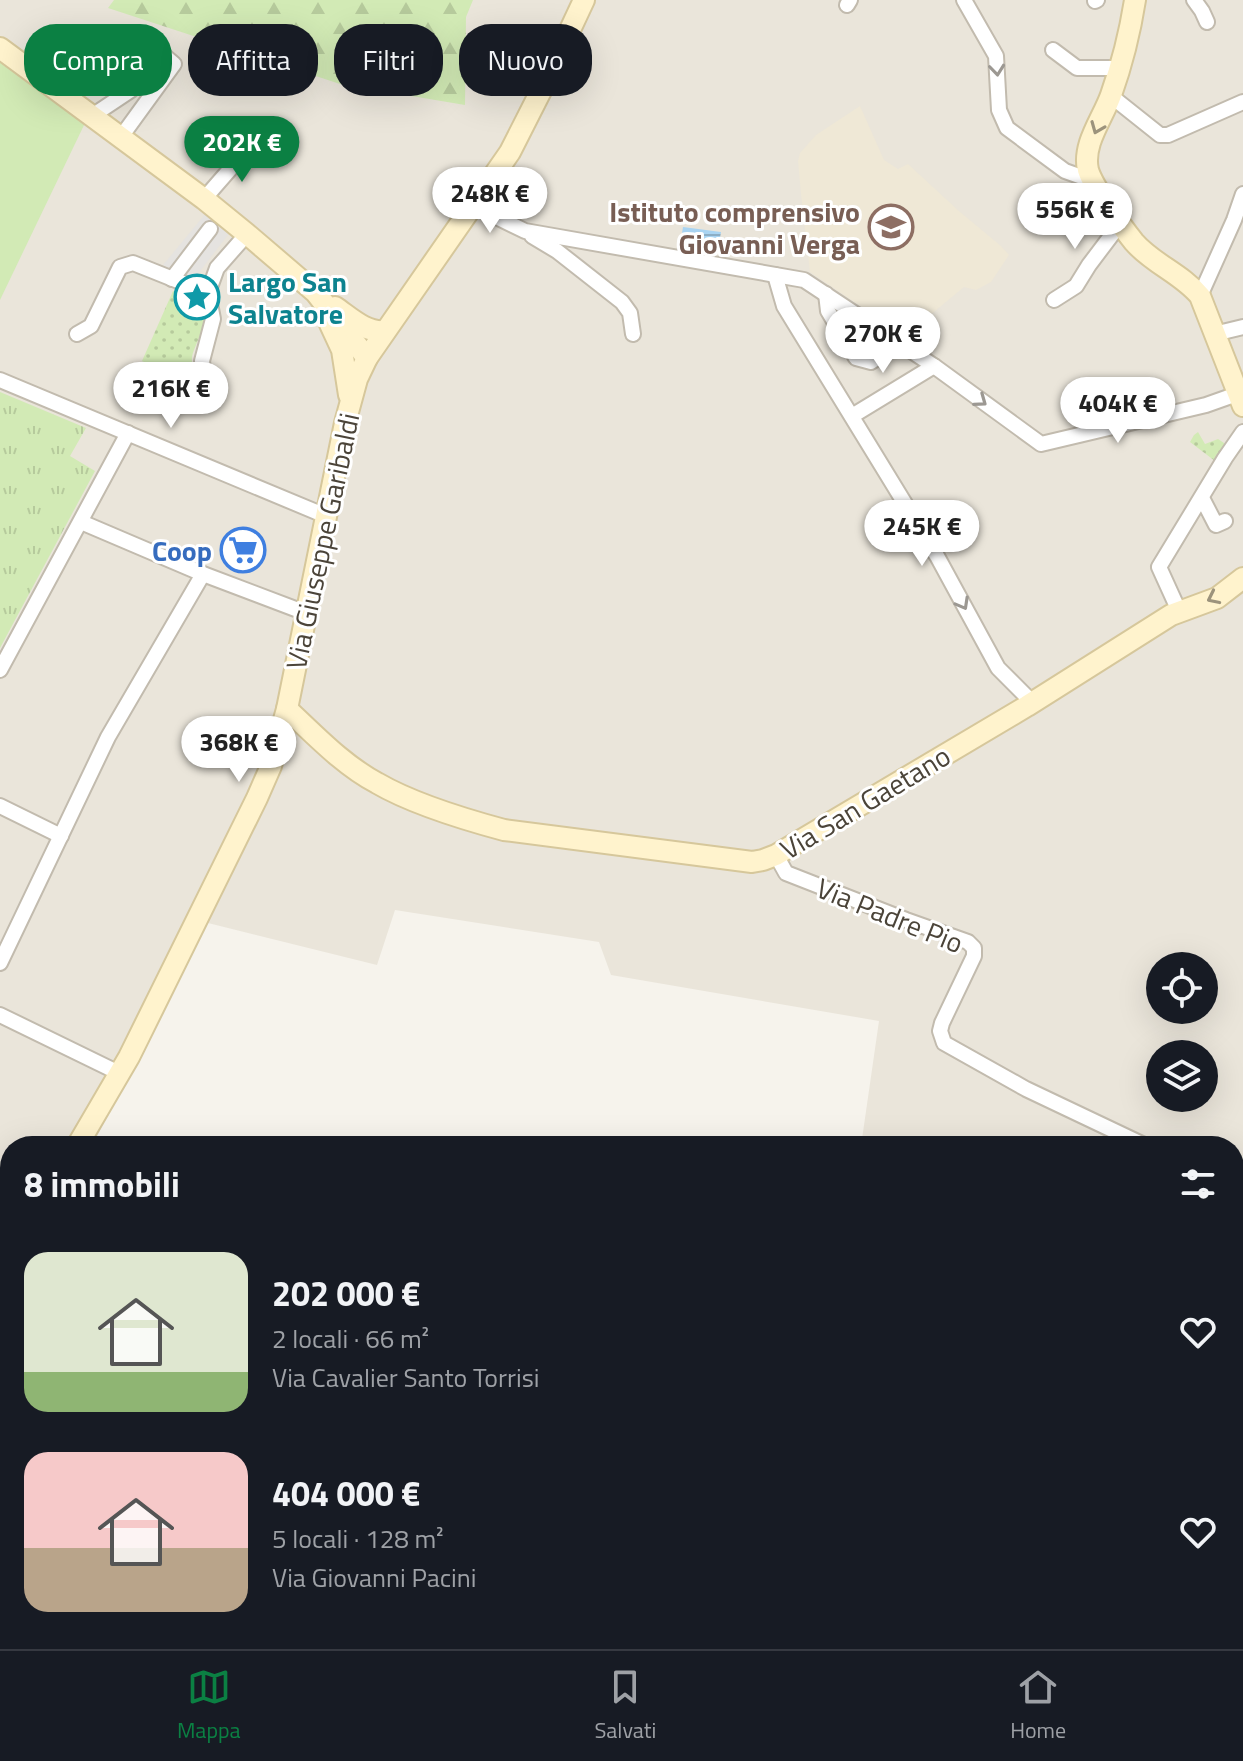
<!DOCTYPE html>
<html lang="it">
<meta charset="utf-8">
<style>
:root{--surface:#171b24;--page:#20242c;--text:#f1f3f6;--muted:#9ea1a6;--line:#363941;--accent:#0b8043}
body{margin:0;font-family:"Titillium Web",sans-serif;background:var(--page);color:var(--text);height:100vh;display:flex;flex-direction:column;font-size:30px;white-space:nowrap}
*{box-sizing:border-box;margin:0}
p{font-size:26px;color:var(--muted)}
.icon{flex:none;width:44px;height:44px;fill:none;stroke:currentColor;stroke-width:2;stroke-linecap:round;stroke-linejoin:round}
.map{position:relative;flex:1;overflow:hidden}
.sheet{position:absolute;left:0px;top:1136px;width:1244px;height:514px;display:flex;flex-direction:column;background:var(--surface);border-radius:32px 32px 0 0;box-shadow:0 8px 32px #0002}
.sheet>*{flex:none}
.hud{position:absolute;left:24px;top:24px;width:800px;height:72px;display:flex;gap:16px}
.controls{position:absolute;left:1146px;top:952px;display:grid;gap:16px}
.controls a{display:grid;place-items:center;width:72px;height:72px;border-radius:50%;background:var(--surface);box-shadow:0 8px 32px #0002;font-size:40px}
.price{position:absolute;translate:-50% -68px;padding:0 18px;border-radius:28px;background:#fff;color:#222;font-size:26px;line-height:52px;filter:drop-shadow(0 2px 4px #0008)}
.price::after{content:'';position:absolute;left:50%;top:48px;width:24px;height:18px;margin-left:-12px;background:inherit;clip-path:polygon(0 0,100% 0,50% 100%)}
.price.current{background:var(--accent);color:#fff}
ul{padding:0;list-style:none}
li{display:flex;align-items:center;gap:24px;height:200px;padding:0 24px}
li span{display:grid;place-items:center;flex:none;width:224px;height:160px;border-radius:24px;color:#555}
li>.icon{margin-inline-start:auto}
span .icon{width:96px;height:96px;fill:#fffc;stroke-width:1}
li b{font-size:34px}
h2{display:flex;justify-content:space-between;align-items:center;height:96px;padding:0 24px;font-size:34px}
.chip{padding:0 28px;border-radius:32px;background:var(--surface);box-shadow:0 8px 32px #0002;font-size:28px;line-height:72px}
.chip.current{background:var(--accent);color:#fff}
.tabs{display:flex;justify-content:space-around;align-items:center;height:112px;border-top:2px solid var(--line);background:var(--surface);font-size:22px;color:var(--muted)}
.tabs a{display:grid;justify-items:center;gap:4px}
.tabs .current{color:var(--accent)}
.map>svg:first-child{display:block}
.residential{fill:#eae5da;fill-rule:evenodd}
.education{fill:#efe8d6}
.grass{fill:url(#grass-tufts)}
.forest{fill:url(#forest-firs)}
.park{fill:#d2eab5}
.garden{fill:url(#garden-dots)}
.parking{fill:#e5e3e0}
.water{fill:url(#water-rules)}
.lines{fill:none;stroke-linecap:round;stroke-linejoin:round}
.street-casing{stroke:#c2bbae;stroke-width:18}
.secondary-casing{stroke:#d6c79b;stroke-width:24}
.street{stroke:#fff;stroke-width:14}
.secondary{stroke:#fff3cd;stroke-width:20}
.oneway{stroke:#9c9892}
.oneway2{stroke:#9c937c}
.labels{text-anchor:middle;dominant-baseline:central;stroke-width:6;stroke-linejoin:round;paint-order:stroke}
.education-label{font-size:28px;font-weight:bold;fill:#785e54;stroke:#fff;text-anchor:end}
.culture-label{font-size:28px;font-weight:bold;fill:#0d838f;stroke:#fff;text-anchor:start}
.street-label{font-size:28px;fill:#4b4439;stroke:#fff}
.shop-label{font-size:28px;font-weight:bold;fill:#366cbe;stroke:#fff;text-anchor:end}
</style>
<div class="map">
<svg width="1243" height="1649" viewBox="0 0 1243 1649">
<defs>
<pattern id="grass-tufts" width="24" height="20" patternUnits="userSpaceOnUse" patternTransform="scale(2)"><rect width="24" height="20" fill="#d2eab5"/><path d="M3 7l-1-3M5 7V3M7 7l1-3M15 17l-1-3M17 17v-4M19 17l1-3" fill="none" stroke="#b6ca9c"/></pattern>
<pattern id="forest-firs" width="22" height="20" patternUnits="userSpaceOnUse" patternTransform="scale(2)"><rect width="22" height="20" fill="#d2eab5"/><path d="M5 1l3.5 6h-7zM16 11l3.5 6h-7z" fill="#b6ca9c"/></pattern>
<pattern id="garden-dots" width="8" height="8" patternUnits="userSpaceOnUse" patternTransform="scale(2)"><rect width="8" height="8" fill="#d2eab5"/><path d="M2 2h.1M6 6h.1" fill="none" stroke="#b6ca9c" stroke-width="1.8" stroke-linecap="round"/></pattern>
<pattern id="water-rules" width="6" height="5" patternUnits="userSpaceOnUse" patternTransform="scale(2)"><rect width="6" height="5" fill="#a9d4f2"/><path d="M0 2.5h6" fill="none" stroke="#8caec5"/></pattern>
</defs>
<rect width="100%" height="100%" fill="#f6f3ec"/>
<!-- residential -->
<path class="residential" d="M0,0H1243V1303L1234,1297V1146H861L879,1021L611,975L599,942L395,910L377,965L208,923L92,1146H10V1288L0,1303ZM1160,966H1204V1010H1160ZM1160,1054H1204V1098H1160Z"/>
<!-- education -->
<polygon class="education" points="860,106 884,160 898,169 908,164 960,212 1001,246 1009,255 991,282 976,290 964,287 911,331 901,323 887,324 810,272 801,194 798,161 800,153 816,135"/>
<!-- grass -->
<polygon class="grass" points="0,392 86,428 70,456 95,471 0,648"/>
<!-- forest -->
<polygon class="forest" points="114,0 473,0 466,17 465,105 340,84 108,8"/>
<!-- park -->
<g class="park">
<polygon points="0,59 86,121 0,300"/>
<polygon points="1234,1297 1243,1303 1243,1649 207,1649 209,1640 1234,1640"/>
</g>
<!-- garden -->
<g class="garden">
<path d="M173,291C180,294 191,296 198,301C215,314 195,342 192,357C191,365 196,373 195,382L191,384L142,361Z"/>
<polygon points="1198,432 1205,444 1218,439 1224,443 1224,448 1215,461 1190,442 1194,435"/>
</g>
<!-- parking -->
<polygon class="parking" points="207,212 231,231 194,279 163,265"/>
<!-- water -->
<polygon class="water" points="683,227 721,232 718,250 680,245"/>
<g class="lines">
<!-- street casing -->
<g class="street-casing">
<g id="street">
<polyline points="964,0 996,56 999,110 1007,128 1065,171 1093,181"/>
<polyline points="1194,0 1202,11 1207,22"/>
<polyline points="1095,1 1097,0"/>
<polyline points="847,5 850,0"/>
<polyline points="1053,50 1077,68 1119,68"/>
<polyline points="1111,96 1160,135 1168,135 1243,102"/>
<polyline points="92,116 131,90 160,52 174,64 121,137"/>
<polyline points="204,199 252,144"/>
<polyline points="472,205 525,231 804,280 934,366 1041,444 1206,405 1237,394"/>
<polyline points="532,236 557,251 622,302 630,313 633,334"/>
<polyline points="775,275 784,306 937,556 998,668 1026,696 1027,706"/>
<polyline points="172,279 210,229"/>
<polyline points="826,294 828,311 856,358 871,362 900,343"/>
<polyline points="1200,296 1234,220 1243,194"/>
<polyline points="1054,300 1076,286 1089,265 1120,224"/>
<polyline points="77,334 91,326 120,267 133,263 208,293 217,268 247,234"/>
<polyline points="1214,334 1243,327"/>
<polyline points="0,380 326,516"/>
<polyline points="205,383 202,361 213,319 208,293"/>
<polyline points="852,416 934,366"/>
<polyline points="1202,498 1216,525 1225,521"/>
<polyline points="81,522 203,574 306,613"/>
<polyline points="1179,611 1159,567 1225,458 1243,432"/>
<polyline points="0,670 128,433"/>
<polyline points="0,806 61,836"/>
<polyline points="776,855 786,873 906,920 968,942 974,948 974,956 942,1023 940,1031 944,1043 1026,1089 1146,1146"/>
<polyline points="0,963 108,737 203,574"/>
<polyline points="0,1015 119,1073"/>
<polyline points="1234,1190 1243,1196"/>
</g>
</g>
<!-- secondary casing -->
<g class="secondary-casing">
<g id="secondary">
<path d="M1135,0C1130,32 1122,64 1111,95C1103,118 1082,144 1088,170C1093,187 1122,227 1134,242C1153,264 1182,274 1200,296L1243,406"/>
<polyline points="0,48 204,199 247,234 316,293 367,358"/>
<path d="M335,307C351,318 366,333 385,331"/>
<polyline points="329,322 342,350 349,395"/>
<path d="M287,709C315,735 343,765 377,783C413,804 463,819 504,830L752,862L763,860L776,855L1027,706L1171,615L1217,598L1243,578"/>
<polyline points="77,1146 129,1057 257,798 271,766 287,709 345,423 357,379 367,358 510,152 547,79 584,0"/>
<polyline points="0,1280 10,1263"/>
</g>
</g>
<!-- street -->
<use href="#street" class="street"/>
<!-- secondary -->
<use href="#secondary" class="secondary"/>
</g>
<!-- one-way arrows -->
<defs><path id="oneway-chevron" d="M-2-3.5L2.5 0L-2 3.5" fill="none" stroke-width="1.6" stroke-linecap="round" stroke-linejoin="round" transform="scale(2)"/></defs>
<g class="oneway">
<use href="#oneway-chevron" transform="translate(997 70) rotate(84)"/>
<use href="#oneway-chevron" transform="translate(981 401) rotate(36)"/>
<use href="#oneway-chevron" transform="translate(963 604) rotate(61)"/>
</g>
<g class="oneway2">
<use href="#oneway-chevron" transform="translate(1097 128) rotate(112)"/>
<use href="#oneway-chevron" transform="translate(1213 598) rotate(154)"/>
</g>
<!-- icons -->
<defs>
<g id="school-ring" transform="scale(2.3)"><circle r="9.5" fill="#fff" stroke="#8d6e63" stroke-width="1.5"/><path d="M0-5L7-2L0 1L-7-2ZM-4 1L0 2.5L4 1V4Q0 6-4 4Z" fill="#8d6e63"/></g>
<g id="sight-ring" transform="scale(2.3)"><circle r="9.5" fill="#fff" stroke="#0f9aa8" stroke-width="1.5"/><path d="M0-6L1.8-2.2L6-1.7L2.9 1.2L3.7 5.4L0 3.3L-3.7 5.4L-2.9 1.2L-6-1.7L-1.8-2.2Z" fill="#0f9aa8"/></g>
<g id="supermarket-ring" transform="scale(2.3)"><circle r="9.5" fill="#fff" stroke="#3f7fe0" stroke-width="1.5"/><path d="M-6-5.5h2.5l.6 2H6L4.5 2H-2.5L-4.4-4H-6ZM-1.5 3.2a1.3 1.3 0 1 0 .1 0ZM3 3.2a1.3 1.3 0 1 0 .1 0Z" fill="#3f7fe0"/></g>
</defs>
<g fill-rule="evenodd">
<use href="#school-ring" x="891" y="227"/>
<use href="#sight-ring" x="197" y="297"/>
<use href="#supermarket-ring" x="243" y="550"/>
</g>
<g class="labels">
<!-- education labels -->
<g class="education-label">
<text x="860" y="211">Istituto comprensivo<tspan x="860" dy="32">Giovanni Verga</tspan></text>
</g>
<!-- culture labels -->
<g class="culture-label">
<text x="228" y="281">Largo San<tspan x="228" dy="32">Salvatore</tspan></text>
</g>
<!-- street labels -->
<g class="street-label">
<text transform="translate(322 541) rotate(-78)">Via Giuseppe Garibaldi</text>
<text transform="translate(865 802) rotate(-31)">Via San Gaetano</text>
<text transform="translate(890 915) rotate(22)">Via Padre Pio</text>
</g>
<!-- shop labels -->
<g class="shop-label">
<text x="212" y="550">Coop</text>
</g>
</g>
</svg>
<div class="controls">
<a><svg class="icon" aria-label="locate" viewBox="0 0 24 24"><circle cx="12" cy="12" r="6"/><path d="M12 2v4M12 18v4M2 12h4M18 12h4"/></svg></a>
<a><svg class="icon" aria-label="layers" viewBox="0 0 24 24"><path d="M12 4l9 5-9 5-9-5zM3 14l9 5 9-5"/></svg></a>
</div>
<b class="price current" style="left:242px;top:184px">202K €</b>
<b class="price" style="left:490px;top:235px">248K €</b>
<b class="price" style="left:1075px;top:251px">556K €</b>
<b class="price" style="left:883px;top:375px">270K €</b>
<b class="price" style="left:171px;top:430px">216K €</b>
<b class="price" style="left:1118px;top:445px">404K €</b>
<b class="price" style="left:922px;top:568px">245K €</b>
<b class="price" style="left:239px;top:784px">368K €</b>
<div class="hud">
<a class="chip current">Compra</a>
<a class="chip">Affitta</a>
<a class="chip">Filtri</a>
<a class="chip">Nuovo</a>
</div>
<section class="sheet">
<h2>8 immobili<svg class="icon" aria-label="filters" viewBox="0 0 24 24"><path d="M4 7h16M4 17h16"/><circle cx="9" cy="7" r="2"/><circle cx="15" cy="17" r="2"/></svg></h2>
<ul>
<li><span style="background:linear-gradient(#dfe7d0 75%,#8fb573 0)"><svg class="icon" aria-label="home" viewBox="0 0 24 24"><path d="M3 11l9-7 9 7M6 9v11h12V9"/></svg></span><div><b>202 000 €</b><p>2 locali · 66 m²</p><p>Via Cavalier Santo Torrisi</p></div><svg class="icon" aria-label="heart" viewBox="0 0 24 24"><path d="M12 20l-8-8c-3-5 5-10 8-4 3-6 11-1 8 4z"/></svg></li>
<li><span style="background:linear-gradient(#f6c9c9 60%,#b9a48a 0)"><svg class="icon" aria-label="home" viewBox="0 0 24 24"><path d="M3 11l9-7 9 7M6 9v11h12V9"/></svg></span><div><b>404 000 €</b><p>5 locali · 128 m²</p><p>Via Giovanni Pacini</p></div><svg class="icon" aria-label="heart" viewBox="0 0 24 24"><path d="M12 20l-8-8c-3-5 5-10 8-4 3-6 11-1 8 4z"/></svg></li>
</ul>
</section>
</div>
<nav class="tabs">
<a class="current"><svg class="icon" aria-label="map" viewBox="0 0 24 24"><path d="M3 6l6-2 6 2 6-2v14l-6 2-6-2-6 2zM9 4v14M15 6v14"/></svg>Mappa</a>
<a><svg class="icon" aria-label="saved" viewBox="0 0 24 24"><path d="M7 4h10v16l-5-4-5 4z"/></svg>Salvati</a>
<a><svg class="icon" aria-label="home" viewBox="0 0 24 24"><path d="M3 11l9-7 9 7M6 9v11h12V9"/></svg>Home</a>
</nav>
